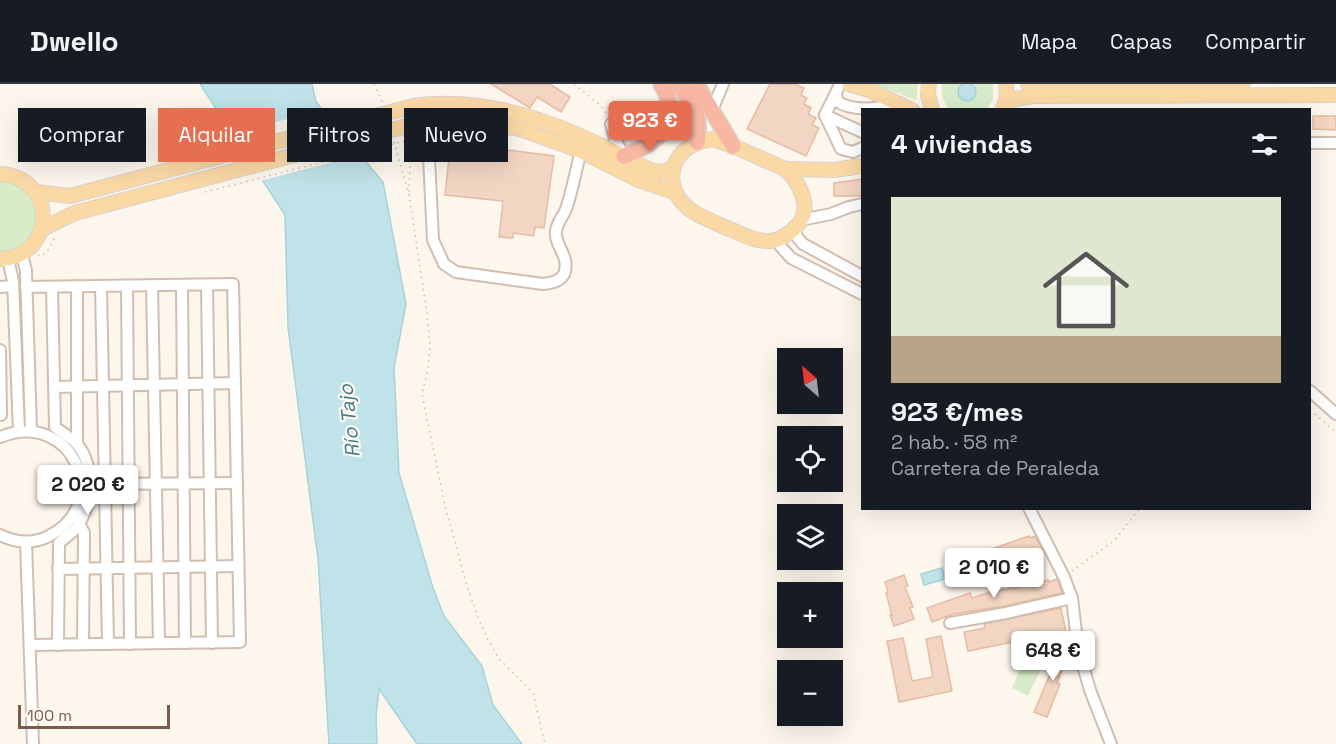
<!DOCTYPE html>
<html lang="es">
<meta charset="utf-8">
<style>
:root{--surface:#171b24;--page:#20242c;--text:#f1f3f6;--muted:#9ea1a6;--line:#363941;--accent:#e76f51}
body{margin:0;font-family:"Space Grotesk",sans-serif;background:var(--page);color:var(--text);height:100vh;display:flex;flex-direction:column;font-size:22px;white-space:nowrap}
*{box-sizing:border-box;margin:0}
p{font-size:20px;color:var(--muted)}
.icon{flex:none;width:33px;height:33px;fill:none;stroke:currentColor;stroke-width:2;stroke-linecap:round;stroke-linejoin:round}
.map{position:relative;flex:1;overflow:hidden}
.side{position:absolute;left:861px;top:24px;width:450px;height:402px;display:flex;flex-direction:column;background:var(--surface);border-radius:0px;box-shadow:0 6px 24px #0002}
.side>*{flex:none}
.hud{position:absolute;left:18px;top:24px;width:570px;height:54px;display:flex;gap:12px}
.needle{width:39px;rotate:332deg}
.tools{position:absolute;left:777px;top:264px;display:grid;gap:12px}
.tools a{display:grid;place-items:center;width:66px;height:66px;border-radius:0px;background:var(--surface);box-shadow:0 6px 24px #0002;font-size:30px}
.scale{position:absolute;left:18px;bottom:15px;width:152px;box-sizing:border-box;padding-left:6px;border:3px solid #7a5c4d;border-top:0;font-size:16px;line-height:21px;white-space:nowrap;color:#7a5c4d;-webkit-text-stroke:4px #fffaf3;paint-order:stroke}
.price{position:absolute;translate:-50% -51px;padding:0 14px;border-radius:6px;background:#fff;color:#222;font-size:20px;line-height:39px;filter:drop-shadow(0 2px 3px #0008)}
.price::after{content:'';position:absolute;left:50%;top:36px;width:18px;height:14px;margin-left:-9px;background:inherit;clip-path:polygon(0 0,100% 0,50% 100%)}
.price.active{background:var(--accent);color:#fff}
ul{padding:0;list-style:none}
li{display:grid;align-content:center;gap:12px;height:318px;padding:0 30px}
li span{display:grid;place-items:center;height:186px;border-radius:0px;color:#555}
li>.icon{margin-inline-start:auto}
span .icon{width:108px;height:108px;fill:#fffc;stroke-width:1}
li b{font-size:26px}
h2{display:flex;justify-content:space-between;align-items:center;height:72px;padding:0 30px;font-size:26px}
.tag{padding:0 21px;border-radius:0px;background:var(--surface);box-shadow:0 6px 24px #0002;font-size:21px;line-height:54px}
.tag.active{background:var(--accent);color:#fff}
header{display:flex;align-items:center;gap:36px;box-sizing:border-box;height:84px;padding:0 30px;background:var(--surface);border-bottom:2px solid var(--line)}
header strong{font-size:28px}
nav{display:flex;gap:33px;margin-inline-start:auto;font-size:21px}
.map>svg:first-child{display:block}
.green{fill:#d8ecc9}
.water{fill:#bfe3e8;stroke:#a5d3da;stroke-width:1.5}
.pier{fill:#fdf6ec}
.building{fill:#f3d5c3;stroke:#e6bba3;stroke-width:1.5}
.lines{fill:none;stroke-linecap:round;stroke-linejoin:round}
.minor-casing{stroke:#d1beb0;stroke-width:14}
.major-casing{stroke:#dad1cd;stroke-width:16}
.highway-casing{stroke:#dad1cd;stroke-width:18}
.path{stroke:#d9b8a5;stroke-width:1.5;stroke-dasharray:1.5 4.5;stroke-linecap:butt}
.minor{stroke:#fff;stroke-width:10}
.major{stroke:#fbd9a5;stroke-width:14}
.highway{stroke:#f7b7a3;stroke-width:15}
.major-bridge-casing{stroke:#dad1cd;stroke-width:16;stroke-linecap:butt}
.path-bridge{stroke:#d9b8a5;stroke-width:1.5;stroke-dasharray:1.5 4.5;stroke-linecap:butt}
.major-bridge{stroke:#fbd9a5;stroke-width:14}
.labels{text-anchor:middle;dominant-baseline:central;stroke-width:4.5;stroke-linejoin:round;paint-order:stroke}
.water-label{font-size:20px;font-style:italic;fill:#437c86;stroke:#fffaf3}
</style>
<header>
<strong>Dwello</strong>
<nav><a>Mapa</a><a>Capas</a><a>Compartir</a></nav>
</header>
<div class="map">
<svg width="1336" height="660" viewBox="0 0 1336 660">
<rect width="100%" height="100%" fill="#fdf6ec"/>
<!-- green -->
<g class="green">
<polygon points="873,0 918,0 916,16"/>
<path d="M942,0H961L959,2L966,16L972,15L975,2L974,0H993V15L986,26L949,25C943,17 941,10 942,0Z"/>
<path d="M0,96C49,102 49,163 0,169Z"/>
<polygon points="1027,571 1044,579 1028,612 1012,604"/>
</g>
<!-- water -->
<g class="water">
<circle cx="967" cy="8" r="9"/>
<polygon points="200,0 312,0 316,18 383,98 406,220 394,284 399,389 433,504 444,532 482,582 493,621 522,660 417,660 379,605 376,632 377,660 329,660 318,475 288,243 285,131"/>
<polygon points="942,484 945,495 924,501 921,490"/>
</g>
<!-- pier -->
<polygon class="pier" points="325,25 363,70 260,97 230,50"/>
<!-- building -->
<g class="building">
<polygon points="491,0 550,0 570,13 561,28 537,13 530,24"/>
<polygon points="770,0 795,0 804,4 801,11 807,14 804,20 811,24 808,30 816,34 812,41 819,44 806,72 747,45"/>
<polygon points="1313,32 1336,32 1336,46 1313,45"/>
<polygon points="477,62 554,72 544,144 535,143 534,152 513,149 513,154 499,153 503,117 445,111 449,74"/>
<polygon points="862,95 862,112 834,112 834,99"/>
<polygon points="1029,452 1030,454 1035,452 1044,469 1016,479 1015,477 1006,482 1004,480 984,488 983,487 974,492 973,490 963,495 954,477 964,472 965,473 975,468 976,470 986,465 986,467"/>
<polygon points="904,491 908,502 905,503 913,523 910,524 914,535 894,542 890,531 892,531 886,509 888,508 885,498"/>
<polygon points="1057,495 1062,509 1005,522 953,530 932,538 927,524 970,509 972,514 993,507 993,509 1004,505 1005,506 1013,503 1014,505 1037,498 1038,500 1048,496 1049,498"/>
<polygon points="1061,524 1067,553 1049,556 1048,551 968,567 964,548 985,544 984,540"/>
<polygon points="941,552 952,607 899,618 887,557 903,554 912,597 933,593 926,555"/>
<polygon points="1065,555 1069,557 1070,565 1057,599 1060,600 1047,633 1034,628"/>
</g>
<g class="lines">
<!-- minor casing -->
<g class="minor-casing">
<g id="minor">
<path d="M840,0L836,9L837,17C851,28 882,25 899,19"/>
<polyline points="836,9 825,31 841,65 853,68 862,64"/>
<polyline points="712,26 723,0"/>
<polyline points="825,31 862,48"/>
<polyline points="611,40 615,55 624,72"/>
<polyline points="1310,59 1336,59"/>
<path d="M429,73L433,156L444,180L456,188L543,200C552,199 563,197 565,187C569,171 554,161 556,147C557,137 565,131 567,122C573,104 576,85 581,67"/>
<polyline points="801,136 831,130 849,123 862,120"/>
<polyline points="794,143 797,153 803,160 862,192"/>
<polyline points="775,156 791,174 862,210"/>
<polyline points="22,170 26,187 31,347"/>
<polyline points="8,175 13,197 19,347"/>
<polyline points="182,201 185,559"/>
<polyline points="207,201 212,559"/>
<polyline points="101,202 108,560"/>
<polyline points="127,202 130,560"/>
<polyline points="152,202 159,559"/>
<polyline points="0,203 13,202"/>
<polyline points="26,203 233,200 240,558 31,561"/>
<path d="M52,203L55,343C61,348 71,353 77,360C95,381 92,421 77,443C72,449 65,454 59,459L58,561"/>
<polyline points="0,266 1,331"/>
<polyline points="54,303 235,299"/>
<polyline points="1310,307 1336,330"/>
<path d="M0,353C72,324 114,419 49,452C34,460 15,459 0,451"/>
<polyline points="77,359 77,202"/>
<polyline points="100,400 237,399"/>
<polyline points="1029,424 1064,493 1072,514 1078,565 1090,606 1111,660"/>
<polyline points="79,439 84,449 83,560"/>
<polyline points="26,458 33,660"/>
<polyline points="58,485 238,482"/>
<polyline points="950,539 1006,529 1072,514"/>
</g>
</g>
<!-- major casing -->
<g class="major-casing">
<g id="major">
<polyline points="849,0 869,6 912,26"/>
<polyline points="929,0 928,11 932,26"/>
<polyline points="1028,0 1243,0"/>
<polyline points="1005,21 1015,15 1034,12 1336,11"/>
<path d="M414,22C497,10 579,48 650,86L658,88L673,85"/>
<polyline points="1003,24 1007,13 1006,0"/>
<polyline points="418,39 463,35 520,45 581,67 641,97 674,108"/>
<path d="M713,55L733,62L785,85C796,94 807,114 804,129C801,142 783,156 770,157C755,158 740,149 727,144C705,134 678,126 673,100C671,90 673,82 678,74C687,61 697,58 713,55Z"/>
<polyline points="785,85 834,86 862,82"/>
<path d="M0,90C57,93 57,173 0,175"/>
<polyline points="36,108 70,112 210,75"/>
<polyline points="42,145 75,129 214,92"/>
</g>
</g>
<!-- highway casing -->
<g class="highway-casing">
<g id="highway">
<path d="M678,0C694,21 701,30 697,58"/>
<polyline points="696,0 733,62"/>
<path d="M624,72C657,59 685,38 661,0"/>
</g>
</g>
<!-- path -->
<g class="path">
<polyline points="374,0 383,19"/>
<polyline points="574,0 600,21 606,29"/>
<polyline points="421,53 431,51"/>
<polyline points="394,58 409,111 427,229 430,261 428,286 422,310 445,422 467,502 478,533 487,554 500,576 533,609 545,660"/>
<path d="M419,71L414,70C422,60 444,55 458,54C468,53 477,56 486,52"/>
<polyline points="205,108 217,105"/>
<polyline points="409,108 410,82 414,71"/>
<polyline points="38,171 42,172 50,164 55,152"/>
<polyline points="1310,326 1336,348"/>
<polyline points="1072,487 1115,456 1140,424"/>
</g>
<!-- minor -->
<use href="#minor" class="minor"/>
<!-- major -->
<use href="#major" class="major"/>
<!-- highway -->
<use href="#highway" class="highway"/>
<!-- major-bridge casing -->
<g class="major-bridge-casing">
<g id="major-bridge">
<polyline points="210,75 414,22"/>
<polyline points="214,92 418,39"/>
</g>
</g>
<!-- path-bridge -->
<polyline class="path-bridge" points="217,105 421,53"/>
<!-- major-bridge -->
<use href="#major-bridge" class="major-bridge"/>
</g>
<g class="labels">
<!-- water labels -->
<g class="water-label">
<text transform="translate(349 337) rotate(-96)">Río Tajo</text>
</g>
</g>
</svg>
<div class="tools">
<a><svg class="needle" viewBox="-14 -14 28 28"><path d="M0-13l5 13h-10z" fill="#e53935"/><path d="M0 13l5-13h-10z" fill="#9ea1a6"/></svg></a>
<a><svg class="icon" aria-label="locate" viewBox="0 0 24 24"><circle cx="12" cy="12" r="6"/><path d="M12 2v4M12 18v4M2 12h4M18 12h4"/></svg></a>
<a><svg class="icon" aria-label="layers" viewBox="0 0 24 24"><path d="M12 4l9 5-9 5-9-5zM3 14l9 5 9-5"/></svg></a>
<a>+</a>
<a>−</a>
</div>
<div class="scale">100 m</div>
<b class="price active" style="left:650px;top:68px">923 €</b>
<b class="price" style="left:88px;top:432px">2 020 €</b>
<b class="price" style="left:994px;top:515px">2 010 €</b>
<b class="price" style="left:1053px;top:598px">648 €</b>
<div class="hud">
<a class="tag">Comprar</a>
<a class="tag active">Alquilar</a>
<a class="tag">Filtros</a>
<a class="tag">Nuevo</a>
</div>
<section class="side">
<h2>4 viviendas<svg class="icon" aria-label="filters" viewBox="0 0 24 24"><path d="M4 7h16M4 17h16"/><circle cx="9" cy="7" r="2"/><circle cx="15" cy="17" r="2"/></svg></h2>
<ul>
<li><span style="background:linear-gradient(#dfe7d0 75%,#b9a48a 0)"><svg class="icon" aria-label="home" viewBox="0 0 24 24"><path d="M3 11l9-7 9 7M6 9v11h12V9"/></svg></span><div><b>923 €/mes</b><p>2 hab. · 58 m²</p><p>Carretera de Peraleda</p></div></li>
</ul>
</section>
</div>
